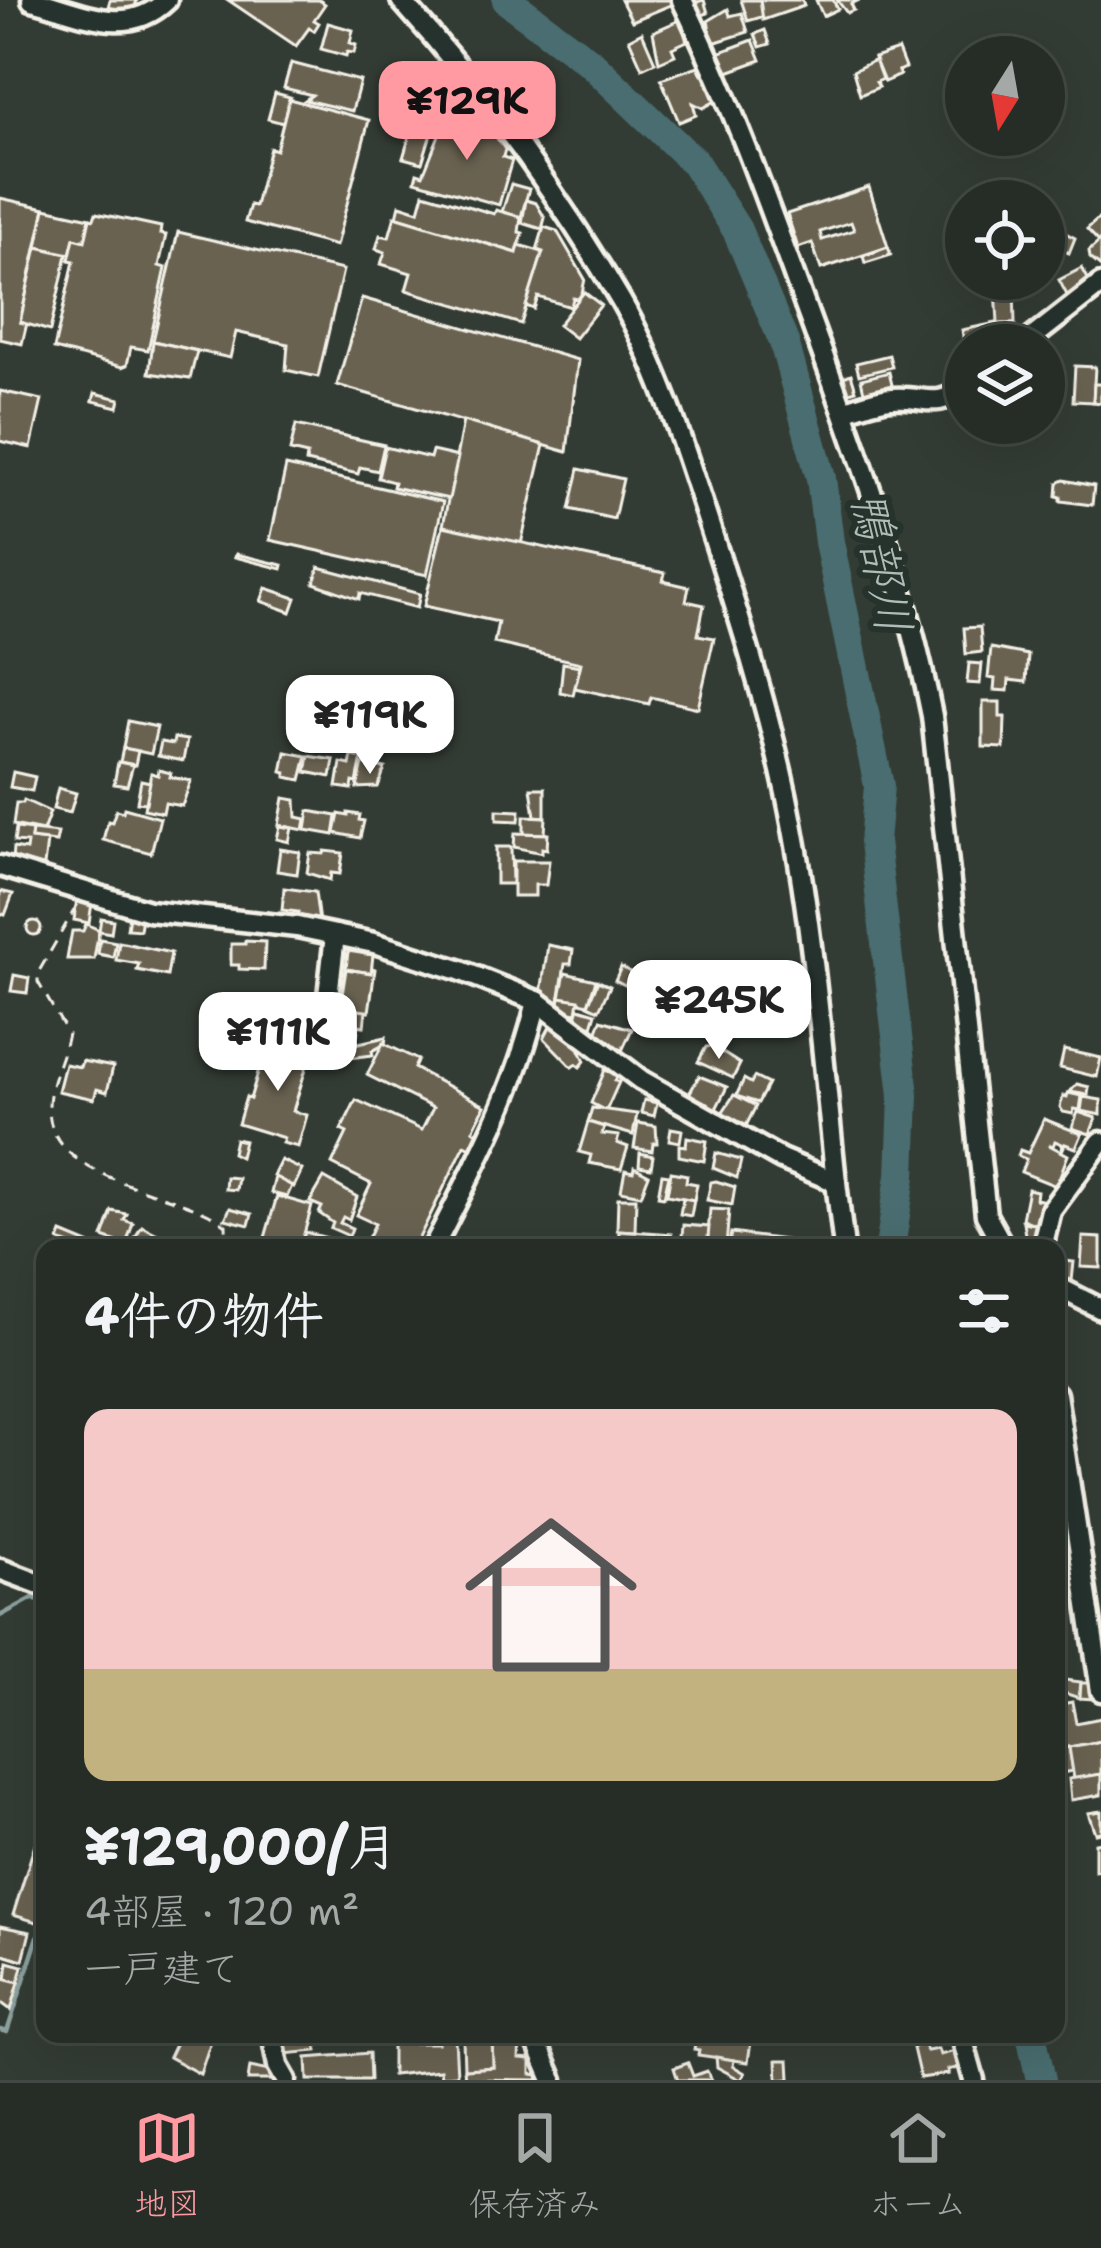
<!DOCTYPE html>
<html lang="ja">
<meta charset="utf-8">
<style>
:root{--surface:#262d27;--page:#2e352f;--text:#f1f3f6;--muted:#a4a8a7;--line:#424944;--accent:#ff9aa2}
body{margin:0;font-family:"Shantell Sans","Klee One",sans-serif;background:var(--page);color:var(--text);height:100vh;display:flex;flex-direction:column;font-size:45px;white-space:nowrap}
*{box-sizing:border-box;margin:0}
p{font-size:39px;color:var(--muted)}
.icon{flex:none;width:66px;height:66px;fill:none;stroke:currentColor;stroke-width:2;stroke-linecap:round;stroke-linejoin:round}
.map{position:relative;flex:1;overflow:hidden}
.details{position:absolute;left:36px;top:1239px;width:1029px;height:804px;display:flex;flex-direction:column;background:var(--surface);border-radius:24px;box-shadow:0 12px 48px #0002,0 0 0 3px var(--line)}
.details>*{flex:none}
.needle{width:78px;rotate:191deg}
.buttons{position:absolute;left:945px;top:36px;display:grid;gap:24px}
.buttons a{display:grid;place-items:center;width:120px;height:120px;border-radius:50%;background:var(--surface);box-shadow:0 12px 48px #0002,0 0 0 3px var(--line);font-size:60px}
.price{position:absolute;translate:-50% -102px;padding:0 27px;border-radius:24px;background:#fff;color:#222;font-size:39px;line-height:78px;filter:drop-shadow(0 3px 6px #0008)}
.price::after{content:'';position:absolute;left:50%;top:72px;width:36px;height:27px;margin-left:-18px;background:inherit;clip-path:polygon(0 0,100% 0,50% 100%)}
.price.active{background:var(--accent);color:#111}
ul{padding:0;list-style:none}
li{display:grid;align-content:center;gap:24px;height:636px;padding:0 48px}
li span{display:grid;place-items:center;height:372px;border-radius:24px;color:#555}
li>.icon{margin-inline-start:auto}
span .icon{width:216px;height:216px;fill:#fffc;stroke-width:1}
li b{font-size:51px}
h2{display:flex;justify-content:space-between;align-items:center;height:144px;padding:0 48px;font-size:51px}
.menu{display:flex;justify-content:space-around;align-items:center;height:168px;border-top:3px solid var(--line);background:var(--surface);font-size:33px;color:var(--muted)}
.menu a{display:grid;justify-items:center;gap:6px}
.menu .active{color:var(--accent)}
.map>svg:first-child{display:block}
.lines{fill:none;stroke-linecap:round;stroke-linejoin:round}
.stream{stroke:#8da29f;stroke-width:4.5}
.river{stroke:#496d6f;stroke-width:30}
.building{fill:#696251;stroke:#f4f1e8;stroke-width:3;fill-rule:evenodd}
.minor-casing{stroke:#f4f1e8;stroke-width:27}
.path{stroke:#f4f1e8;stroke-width:3;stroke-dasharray:12 9;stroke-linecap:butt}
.minor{stroke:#26332d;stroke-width:18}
.labels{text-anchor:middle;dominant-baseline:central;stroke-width:12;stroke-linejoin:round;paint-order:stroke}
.water-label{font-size:48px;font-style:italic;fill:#b0bcb8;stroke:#26332d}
</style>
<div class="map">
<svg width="1101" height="2080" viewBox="0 0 1101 2080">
<rect width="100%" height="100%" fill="#333c34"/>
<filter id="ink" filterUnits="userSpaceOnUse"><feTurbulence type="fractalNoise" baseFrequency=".00833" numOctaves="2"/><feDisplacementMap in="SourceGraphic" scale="24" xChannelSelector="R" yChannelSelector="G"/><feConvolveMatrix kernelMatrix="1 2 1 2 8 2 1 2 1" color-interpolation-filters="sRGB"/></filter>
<g filter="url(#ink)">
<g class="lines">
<!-- stream -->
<g class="stream">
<polyline points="0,1616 33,1598 45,1602"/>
<polyline points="0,2030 7,2032 45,1915"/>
</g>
<!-- river -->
<g class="river">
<polyline points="507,0 592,64 694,162 737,230 784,342 821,478 829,542 879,786 874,842 904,1095 901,1176 890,1248"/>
<polyline points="1031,2034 1041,2080"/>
</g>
</g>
<!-- building -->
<g class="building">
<polygon points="110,0 137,0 133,14 108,7"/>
<polygon points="228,0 319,0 325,4 314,20 319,23 314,31 309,28 296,46"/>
<polygon points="621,0 670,0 673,4 632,21"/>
<polygon points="704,0 708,13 696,17 692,3"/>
<polygon points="741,0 760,0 765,16 748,21"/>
<polygon points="760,0 802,0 804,6 763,20"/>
<polygon points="816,0 833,0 838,9 823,16"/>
<polygon points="837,0 860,0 851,4 854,10 847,13"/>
<polygon points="728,9 730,16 742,13 748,32 713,43 708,21"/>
<polygon points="680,20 687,41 672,48 675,55 659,62 653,32"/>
<polygon points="328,23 353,30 350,43 356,45 354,53 347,52 346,56 321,49"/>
<polygon points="765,30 770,44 760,47 755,34"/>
<polygon points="642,32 655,62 642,68 629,39"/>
<polygon points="753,40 761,60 725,73 718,53"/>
<polygon points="898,50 905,68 898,71 900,75 884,82 874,58"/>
<polygon points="875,60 882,79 876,82 879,87 860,95 853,71"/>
<polygon points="291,63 360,81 352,111 305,100 312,95 284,88"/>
<polygon points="698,66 702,75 708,73 719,99 703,108 693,103 696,115 679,122 661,79"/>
<polygon points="422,78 435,85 432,98 416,89"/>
<polygon points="275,93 290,97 283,123 268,119"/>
<polygon points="289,99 369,120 336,246 245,222 250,205 255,206 270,148 276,150"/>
<polygon points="417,109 431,113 425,132 412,128"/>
<polygon points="431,119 452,126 454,119 472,124 470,129 496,137 505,149 503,157 512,160 499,205 415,181 417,173 423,175 441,130 429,126"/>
<polygon points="412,128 431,134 422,163 403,158"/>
<polygon points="511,184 529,189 521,217 502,212"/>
<path d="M869,187L888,247L821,269L812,243L798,248L787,214ZM851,222L854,230L822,240L820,232Z"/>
<polygon points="988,189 997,196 1000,190 1010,194 1007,201 966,201 966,208 961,207 968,196 975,198 977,191 986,195"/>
<polygon points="424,193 494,214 496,210 521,217 519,232 523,233 517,253 397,217 400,205 419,211"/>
<polygon points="0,198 45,208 20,322 27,323 22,344 0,339"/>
<polygon points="526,200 536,203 545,218 542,229 522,223"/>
<polygon points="45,208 90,218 85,241 74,238 70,254 37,247"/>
<polygon points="96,213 161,227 160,234 166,235 159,266 166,268 148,350 131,347 127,365 122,367 54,349 74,261 69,260 74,238 85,241 90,218 94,219"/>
<polygon points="395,216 517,253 519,245 543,252 521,324 406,290 411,273 381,264 385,252 376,249 380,235 389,237"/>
<polygon points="1098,219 1101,222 1101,267 1090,258 1089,251 1099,242 1087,229"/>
<polygon points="544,227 557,231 585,279 582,293 578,299 573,298 571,307 538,297 534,309 526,306 543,252 537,250"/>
<polygon points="1056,228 1075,238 1069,253 1050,245"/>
<polygon points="178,232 343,270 318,377 286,370 288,344 236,332 230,358 153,341"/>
<polygon points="37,247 67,254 50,331 20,322"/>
<polygon points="888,247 891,255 865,263 863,256"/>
<polygon points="1082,268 1092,286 1069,299 1059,280"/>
<polygon points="996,287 1014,287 1015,324 998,324"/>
<polygon points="584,292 601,305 575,338 558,325"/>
<polygon points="362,298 578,360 567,452 337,385"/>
<polygon points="996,323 1002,342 966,345 966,355 962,330"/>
<polygon points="1003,324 1014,324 1015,344 1004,344"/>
<polygon points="153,341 197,351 190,379 149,373"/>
<polygon points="889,355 892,367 859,375 856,363"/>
<polygon points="1075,366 1095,367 1093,402 1073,401"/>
<polygon points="889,372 892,385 864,392 861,379"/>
<polygon points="851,374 856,390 846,393 841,378"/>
<polygon points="1094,384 1101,384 1101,403 1093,402"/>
<polygon points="0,391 42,400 31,448 0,441"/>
<polygon points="95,393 120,399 118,407 93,401"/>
<polygon points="463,421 544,445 521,544 443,526"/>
<polygon points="296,425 384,445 378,471 360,467 358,474 306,462 307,455 290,451"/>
<polygon points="385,447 430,458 432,451 458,457 449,499 393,487 394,482 378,478"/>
<polygon points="286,466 443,502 427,575 270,540"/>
<polygon points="579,469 623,479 614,519 570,509"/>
<polygon points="1064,480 1094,486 1092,505 1061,501 1061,497 1057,496 1058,483"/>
<polygon points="443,526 665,573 663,581 689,587 686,601 704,605 698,635 714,638 698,708 651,697 649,704 575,688 581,663 494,643 498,622 424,606"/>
<polygon points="236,554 283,565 282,569 235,557"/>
<polygon points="319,567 420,594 417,608 360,593 359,599 314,583"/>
<polygon points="266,588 296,598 291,612 261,601"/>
<polygon points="980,627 982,652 966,654 964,628"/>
<polygon points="991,648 1028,655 1026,682 1009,680 1008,691 994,690 995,679 988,678"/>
<polygon points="563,663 580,666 573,695 560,692"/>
<polygon points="969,663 982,664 980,684 967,683"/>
<polygon points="983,702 1000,702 1000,717 1005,717 1004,748 983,747"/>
<polygon points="128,721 157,727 151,754 123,748"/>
<polygon points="174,738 187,740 183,761 158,756 161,742 173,744"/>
<polygon points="123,748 138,751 135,765 120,762"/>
<polygon points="286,752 307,756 301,780 286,777 286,773 282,772"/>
<polygon points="309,756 334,760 331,777 306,772"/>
<polygon points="352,756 362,758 357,783 353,782 352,789 337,787 341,763 350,765"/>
<polygon points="118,762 133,765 127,786 114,784"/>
<polygon points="363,764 385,768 378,787 357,788"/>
<polygon points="159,770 171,773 170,777 191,781 182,806 165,803 163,813 144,809 151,773 158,775"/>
<polygon points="13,772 35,777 32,791 10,787"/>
<polygon points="141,780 150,782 146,803 137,802"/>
<polygon points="58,788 76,793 70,813 53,809"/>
<polygon points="531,788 545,788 545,817 535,816"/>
<polygon points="284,798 296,800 297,817 306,819 304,830 279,825"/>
<polygon points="24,800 50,812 43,831 13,825 16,803 23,803"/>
<polygon points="124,808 160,818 151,853 103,840 108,821 112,822 116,810 123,812"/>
<polygon points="497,810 520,811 519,821 497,820"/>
<polygon points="309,811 337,816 334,835 306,830"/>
<polygon points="348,813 360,815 359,820 364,821 360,838 335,833 339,814 348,816"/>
<polygon points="524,816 546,817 545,834 524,833"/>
<polygon points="280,826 292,828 289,842 277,839"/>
<polygon points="16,828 32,830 31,839 47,841 44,866 12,862 13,848 26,850 27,843 14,842"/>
<polygon points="32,830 58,833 56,842 31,839"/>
<polygon points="515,833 548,834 547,849 542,848 542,853 514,847"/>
<polygon points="496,847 511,847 512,884 496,884"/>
<polygon points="280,849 300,852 297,874 277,871"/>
<polygon points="325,851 343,853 340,874 331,873 330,880 307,873 310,853 324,854"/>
<polygon points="513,861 549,861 546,885 535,885 535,896 513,896"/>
<polygon points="284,888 315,892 319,922 297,920 298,912 282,910"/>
<polygon points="0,891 13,894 5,915 0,913"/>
<polygon points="77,898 92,903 89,923 74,920"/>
<polygon points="129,915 142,917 140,930 127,929"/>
<polygon points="101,918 113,920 111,933 99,931"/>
<circle cx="34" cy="928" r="7"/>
<polygon points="86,924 99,930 94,959 67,959 72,931 83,931"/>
<polygon points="100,939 116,942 113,957 98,954"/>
<polygon points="245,941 265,942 264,970 239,969 239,965 231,965 231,944 245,944"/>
<polygon points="119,942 171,953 167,976 137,970 139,964 116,960"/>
<polygon points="548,945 573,950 571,964 565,964 558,1008 540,1000"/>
<polygon points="348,951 373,955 371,973 346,969"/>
<polygon points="621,967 632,973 625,985 615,980"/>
<polygon points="372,968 375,969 369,1012 340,1008 346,969 371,973"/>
<polygon points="565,973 596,980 588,1004 560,997"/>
<polygon points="14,975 29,978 27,993 11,991"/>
<polygon points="598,981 610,986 599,1010 588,1005"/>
<polygon points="560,997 579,1000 577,1013 558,1010"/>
<polygon points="340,1008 366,1011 364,1026 338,1023"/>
<polygon points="579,1008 596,1013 592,1026 575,1020"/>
<polygon points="601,1020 632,1029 620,1055 607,1047 609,1043 595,1036"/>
<polygon points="553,1021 585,1045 580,1050 585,1061 580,1067 576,1064 572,1067 544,1038"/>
<polygon points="338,1023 359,1025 357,1036 336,1039"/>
<polygon points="386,1037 385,1044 372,1051 373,1055 348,1058 345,1046"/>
<polygon points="268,1039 311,1052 293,1111 307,1115 298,1147 282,1143 284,1138 238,1124 246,1097 250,1099"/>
<polygon points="383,1043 418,1060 414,1068 485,1106 473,1130 481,1134 473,1149 465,1145 414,1248 363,1248 375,1224 356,1215 371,1184 332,1164 347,1133 341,1130 356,1100 422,1130 433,1108 367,1075"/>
<polygon points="712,1046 740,1064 733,1078 698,1062 706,1047"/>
<polygon points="1064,1050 1101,1058 1097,1077 1060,1068"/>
<polygon points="82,1061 113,1067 107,1092 97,1089 94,1099 58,1091 65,1064 80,1067"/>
<polygon points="605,1070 618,1075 615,1081 619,1082 606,1111 591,1103"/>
<polygon points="699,1076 727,1087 713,1115 704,1110 708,1103 688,1096"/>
<polygon points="754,1077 768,1084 758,1103 736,1096 744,1079 751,1083"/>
<polygon points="1077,1084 1089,1087 1088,1095 1070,1092"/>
<polygon points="1068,1093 1082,1096 1080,1110 1074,1109 1073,1114 1063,1112 1060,1107 1063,1096 1067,1097"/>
<polygon points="734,1095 756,1106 746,1126 722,1113"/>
<polygon points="1083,1097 1101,1100 1101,1115 1081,1111"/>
<polygon points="644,1100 657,1103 654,1116 641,1113"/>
<polygon points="592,1108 637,1114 633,1135 588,1122"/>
<polygon points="1078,1112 1096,1118 1090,1134 1072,1128"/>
<polygon points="1044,1119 1082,1134 1076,1148 1065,1144 1062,1151 1062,1144 1055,1141 1053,1146 1049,1145 1068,1155 1056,1186 1021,1172 1026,1159 1018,1156 1020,1150 1028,1153"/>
<polygon points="588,1122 604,1127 602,1134 619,1136 617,1143 628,1147 621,1169 589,1163 591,1155 579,1152"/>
<polygon points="638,1123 656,1126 657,1143 653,1143 652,1151 634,1148"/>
<polygon points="671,1128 682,1130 680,1142 669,1140"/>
<polygon points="687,1137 707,1141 704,1161 679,1156 679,1145 686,1146"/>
<polygon points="235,1139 244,1141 240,1157 232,1153"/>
<polygon points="640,1153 653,1156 651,1168 639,1166"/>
<polygon points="716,1153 741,1160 737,1178 713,1168"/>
<polygon points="281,1160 302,1170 294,1187 273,1176"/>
<polygon points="634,1167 649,1175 641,1195 621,1191 625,1170 633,1172"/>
<polygon points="671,1172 687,1175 686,1182 697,1184 694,1200 667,1195"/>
<polygon points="662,1174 669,1175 664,1197 658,1196"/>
<polygon points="226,1177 238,1178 236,1190 225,1189"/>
<polygon points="275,1177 292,1186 287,1197 271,1193"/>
<polygon points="324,1178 357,1197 349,1220 343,1217 340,1223 352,1228 349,1236 331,1228 333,1223 319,1213 322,1207 310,1202"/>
<polygon points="716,1181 735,1187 732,1205 707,1200 711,1182"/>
<polygon points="1028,1189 1037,1191 1036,1199 1046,1201 1037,1225 1022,1219"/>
<polygon points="277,1196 312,1206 300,1248 262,1248"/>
<polygon points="618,1198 636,1198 635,1231 617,1230"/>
<polygon points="683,1198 694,1200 691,1216 680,1214"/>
<polygon points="230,1208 252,1214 249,1225 225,1219"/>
<polygon points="710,1209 729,1210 726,1247 707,1246"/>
<polygon points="112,1211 127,1214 124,1220 133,1223 126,1245 103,1237"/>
<polygon points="1023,1222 1038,1225 1033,1243 1026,1241"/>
<polygon points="683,1225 709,1227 707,1248 681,1248"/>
<polygon points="142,1226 167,1239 163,1248 129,1247"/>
<polygon points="619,1230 671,1234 671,1248 618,1248"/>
<polygon points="305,1232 331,1239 328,1248 300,1248"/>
<polygon points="62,1233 96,1247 95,1248 77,1248 59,1241"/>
<polygon points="731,1233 831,1246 728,1248"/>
<polygon points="1083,1237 1101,1238 1101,1268 1081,1267"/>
<polygon points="1056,1260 1074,1262 1072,1281 1056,1279"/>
<polygon points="1057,1679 1081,1682 1079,1698 1061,1692 1061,1687 1056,1687"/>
<polygon points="1081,1683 1094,1683 1093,1699 1080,1698"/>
<polygon points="1072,1702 1076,1723 1101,1718 1101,1741 1065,1748 1063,1732 1057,1733 1056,1705"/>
<polygon points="1056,1728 1057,1733 1063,1732 1065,1748 1069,1747 1073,1771 1060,1773 1056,1763"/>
<polygon points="1101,1741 1101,1774 1074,1779 1069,1747"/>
<polygon points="1101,1774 1101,1795 1071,1800 1069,1779"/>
<polygon points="1101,1811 1101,1832 1095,1833 1088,1813"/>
<polygon points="38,1834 45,1836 45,1907 40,1923 13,1915"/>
<polygon points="1101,1842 1101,1870 1095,1871 1095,1843"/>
<polygon points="0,1926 30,1932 23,1960 0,1953"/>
<polygon points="8,1962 23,1966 19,1982 6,1979"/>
<polygon points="0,1977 19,1982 11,2010 0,2002"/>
<polygon points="180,2034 211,2041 200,2074 169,2057"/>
<polygon points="277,2034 316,2034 317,2051 284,2054"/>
<polygon points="353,2034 384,2034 382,2043 353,2037"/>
<polygon points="451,2034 455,2038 457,2075 441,2076 440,2070 392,2075 392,2043 438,2043 438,2035"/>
<polygon points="469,2034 506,2034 506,2039 520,2040 519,2059 531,2060 531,2074 539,2075 538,2080 465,2079 464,2069 493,2067 492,2038 469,2039"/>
<polygon points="697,2034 752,2034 748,2062 698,2055 699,2051 694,2050"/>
<polygon points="492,2038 493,2067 464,2069 463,2039"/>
<polygon points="922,2043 927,2051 938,2049 940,2055 959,2050 962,2067 948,2070 949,2074 920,2078 913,2048"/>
<polygon points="369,2053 370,2080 308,2080 307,2058"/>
<polygon points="716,2057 734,2060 733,2066 745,2073 741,2080 717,2067"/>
<polygon points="777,2060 789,2060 790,2079 778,2080"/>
<polygon points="688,2063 693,2076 707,2071 712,2080 678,2080 674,2068"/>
<polygon points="250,2067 274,2072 272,2080 248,2080"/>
</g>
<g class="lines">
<!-- minor casing -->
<g class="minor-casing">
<g id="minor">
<path d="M32,0C80,12 127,39 167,0"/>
<path d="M401,0C484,92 558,194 621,301C660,369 684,447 708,521C737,610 766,701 786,793C813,921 822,1052 836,1182"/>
<path d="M682,0C732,102 769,207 808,314C856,445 905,579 932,716L986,1215L1004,1248"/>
<polyline points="1023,345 1101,284"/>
<path d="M844,411C859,406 876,399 892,398C926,395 933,411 966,387"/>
<polyline points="0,866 149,911 297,927 374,943 459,970 537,1001 641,1080 781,1159 836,1182 844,1248"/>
<polyline points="325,1022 335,935"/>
<path d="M433,1248C473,1171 518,1086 537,1001"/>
<polyline points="1042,1248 1051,1210 1101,1142"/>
<polyline points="1056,1286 1101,1309"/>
<polyline points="1056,1394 1101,1691"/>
<polyline points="0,1569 45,1586"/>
<polyline points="272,2034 278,2066 286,2080"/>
<polyline points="533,2034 553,2080"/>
<polyline points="961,2034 974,2080"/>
</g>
</g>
<!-- path -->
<path class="path" d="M77,905L38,973V982L68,1034C63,1058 49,1083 49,1106C47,1186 182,1188 226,1225L227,1248"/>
<!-- minor -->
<use href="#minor" class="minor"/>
</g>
</g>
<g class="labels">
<!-- water labels -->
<g class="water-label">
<text transform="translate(882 562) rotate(79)">鴨部川</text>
</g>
</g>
</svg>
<div class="buttons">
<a><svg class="needle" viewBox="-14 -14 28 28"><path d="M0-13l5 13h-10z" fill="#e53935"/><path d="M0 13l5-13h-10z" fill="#a4a8a7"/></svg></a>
<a><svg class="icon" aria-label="locate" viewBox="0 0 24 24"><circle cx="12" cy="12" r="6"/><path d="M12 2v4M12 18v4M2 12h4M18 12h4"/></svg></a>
<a><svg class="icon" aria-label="layers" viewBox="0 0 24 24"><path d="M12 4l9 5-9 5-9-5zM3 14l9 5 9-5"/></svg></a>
</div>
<b class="price active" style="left:467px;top:163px">¥129K</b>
<b class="price" style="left:370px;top:777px">¥119K</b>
<b class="price" style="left:719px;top:1062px">¥245K</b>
<b class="price" style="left:278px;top:1094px">¥111K</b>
<section class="details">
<h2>4件の物件<svg class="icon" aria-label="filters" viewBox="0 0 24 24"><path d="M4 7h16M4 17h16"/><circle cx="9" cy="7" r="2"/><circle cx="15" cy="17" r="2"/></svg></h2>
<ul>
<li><span style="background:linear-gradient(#f6c9c9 70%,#c2b280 0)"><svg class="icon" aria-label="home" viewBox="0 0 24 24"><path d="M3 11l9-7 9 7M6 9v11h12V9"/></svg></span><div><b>¥129,000/月</b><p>4部屋 · 120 m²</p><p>一戸建て</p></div></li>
</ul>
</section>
</div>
<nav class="menu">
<a class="active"><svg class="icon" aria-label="map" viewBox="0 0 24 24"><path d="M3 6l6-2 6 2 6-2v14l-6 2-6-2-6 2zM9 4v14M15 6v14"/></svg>地図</a>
<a><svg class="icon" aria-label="saved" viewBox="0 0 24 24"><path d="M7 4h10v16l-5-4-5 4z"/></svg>保存済み</a>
<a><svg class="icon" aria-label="home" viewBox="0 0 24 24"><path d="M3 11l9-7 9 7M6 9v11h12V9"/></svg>ホーム</a>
</nav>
